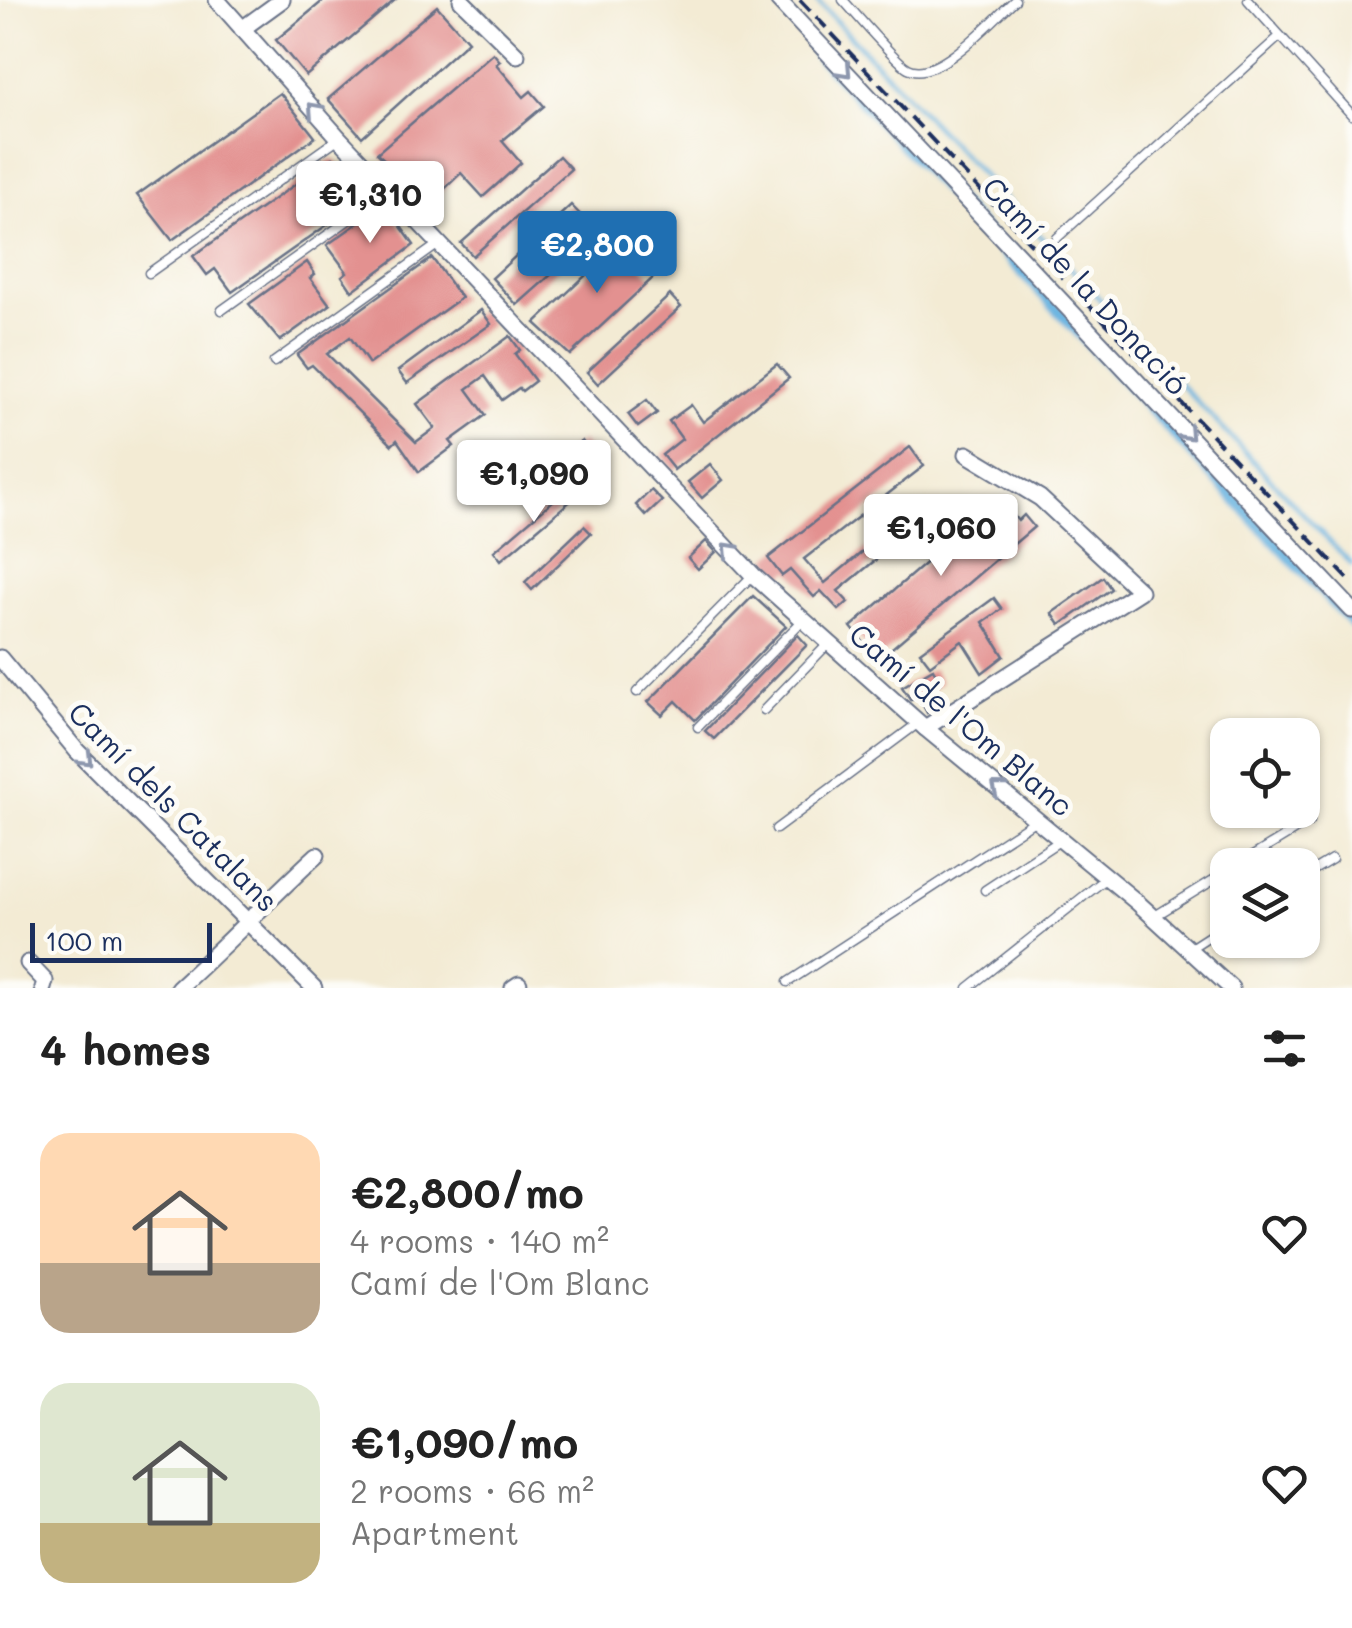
<!DOCTYPE html>
<meta charset="utf-8">
<style>
:root{--surface:#fff;--page:#f6f6f6;--text:#222;--muted:#767676;--accent:#1f6fb2}
body{margin:0;font-family:Mali,sans-serif;background:var(--page);color:var(--text);height:100vh;display:flex;flex-direction:column;font-size:38px;white-space:nowrap}
*{box-sizing:border-box;margin:0}
p{font-size:32px;color:var(--muted)}
.icon{flex:none;width:55px;height:55px;fill:none;stroke:currentColor;stroke-width:2;stroke-linecap:round;stroke-linejoin:round}
.map{position:relative;height:988px;overflow:hidden}
.details{display:flex;flex-direction:column;background:var(--surface);flex:1}
.details>*{flex:none}
.tools{position:absolute;left:1210px;top:718px;display:grid;gap:20px}
.tools a{display:grid;place-items:center;width:110px;height:110px;border-radius:20px;background:var(--surface);box-shadow:0 2px 8px #0004;font-size:50px}
.scale{position:absolute;left:30px;bottom:25px;width:182px;box-sizing:border-box;padding-left:10px;border:5px solid #1b2f5e;border-top:0;font-size:28px;line-height:35px;white-space:nowrap;color:#1b2f5e;-webkit-text-stroke:8px #fdfcf7;paint-order:stroke}
.price{position:absolute;translate:-50% -85px;padding:0 22px;border-radius:10px;background:#fff;color:#222;font-size:32px;line-height:65px;filter:drop-shadow(0 2px 5px #0008)}
.price::after{content:'';position:absolute;left:50%;top:60px;width:30px;height:22px;margin-left:-15px;background:inherit;clip-path:polygon(0 0,100% 0,50% 100%)}
.price.current{background:var(--accent);color:#fff}
ul{padding:0;list-style:none}
li{display:flex;align-items:center;gap:30px;height:250px;padding:0 40px}
li span{display:grid;place-items:center;flex:none;width:280px;height:200px;border-radius:30px;color:#555}
li>.icon{margin-inline-start:auto}
span .icon{width:120px;height:120px;fill:#fffc;stroke-width:1}
li b{font-size:42px}
h2{display:flex;justify-content:space-between;align-items:center;height:120px;padding:0 40px;font-size:42px}
.map>svg:first-child{display:block}
.lines{fill:none;stroke-linecap:round;stroke-linejoin:round}
.stream{stroke:#67b3e0;stroke-width:4}
.canal{stroke:#67b3e0;stroke-width:12}
.building{fill:#e39190}
.service-casing{stroke:#677187;stroke-width:11}
.minor-casing{stroke:#677187;stroke-width:19}
.service{stroke:#fff;stroke-width:8}
.minor{stroke:#fff;stroke-width:15}
.rail{stroke:#1b2f5e;stroke-width:4;stroke-dasharray:15 8;stroke-linecap:butt}
.oneway{stroke:#8d97ae}
.labels{text-anchor:middle;dominant-baseline:central;stroke-width:10;stroke-linejoin:round;paint-order:stroke}
.street-label{font-size:30px;fill:#1b2f5e;stroke:#fdfcf7}
</style>
<div class="map">
<svg width="1352" height="988" viewBox="0 0 1352 988">
<rect width="100%" height="100%" fill="#fdfcf7"/>
<filter id="ink" filterUnits="userSpaceOnUse"><feTurbulence type="fractalNoise" baseFrequency=".01" numOctaves="2"/><feDisplacementMap in="SourceGraphic" scale="20" xChannelSelector="R" yChannelSelector="G"/><feConvolveMatrix kernelMatrix="1 2 1 2 8 2 1 2 1" color-interpolation-filters="sRGB"/></filter>
<filter id="wash" filterUnits="userSpaceOnUse"><feTurbulence type="fractalNoise" baseFrequency=".0048" numOctaves="4" result="noise"/><feDisplacementMap in="SourceGraphic" scale="40" xChannelSelector="R" yChannelSelector="G"/><feGaussianBlur stdDeviation="2.25" result="paint"/><feColorMatrix in="noise" values="0 0 0 0 0 0 0 0 0 0 0 0 0 0 0 0 0 1.4 0 .05"/><feComposite in="paint" operator="in"/></filter>
<g filter="url(#wash)">
<rect width="100%" height="100%" fill="#f3ebd4"/>
<g class="lines">
<!-- stream -->
<polyline class="stream" points="816,0 1352,565"/>
<!-- canal -->
<polyline class="canal" points="817,53 1352,623"/>
</g>
<g id="blocks">
<!-- building -->
<g class="building">
<polygon points="324,0 395,0 306,76 276,40"/>
<polygon points="437,6 468,41 362,137 328,99"/>
<polygon points="493,53 500,61 496,64 524,97 531,91 544,106 502,141 521,163 483,197 461,173 435,198 412,175 407,180 377,153"/>
<polygon points="280,93 315,137 172,240 137,195"/>
<polygon points="559,156 571,169 473,256 461,243"/>
<polygon points="333,158 353,184 360,179 371,194 232,292 215,269 207,275 193,256"/>
<polygon points="385,204 414,245 352,291 342,276 347,272 327,245"/>
<polygon points="571,205 598,233 517,305 492,278"/>
<polygon points="634,230 647,243 633,256 653,278 570,355 535,323"/>
<polygon points="432,258 461,298 369,364 350,337 327,354 416,442 435,428 417,404 510,336 520,350 515,354 535,381 522,391 519,388 502,400 485,376 467,389 486,415 450,441 454,446 419,472 397,440 392,445 312,365 307,368 297,355"/>
<polygon points="307,262 315,274 310,278 330,305 280,341 249,304"/>
<polygon points="670,295 681,307 598,384 587,372"/>
<polygon points="481,310 491,324 407,383 398,371"/>
<polygon points="777,364 789,378 674,470 662,455 682,439 669,421 691,405 703,422"/>
<polygon points="647,400 657,413 638,427 628,414"/>
<polygon points="582,441 590,452 565,471 556,459"/>
<polygon points="910,447 924,466 804,559 825,583 919,505 929,516 838,591 848,602 839,610 821,591 814,597 790,570 782,576 768,558"/>
<polygon points="710,464 723,480 702,498 688,482"/>
<polygon points="567,489 574,498 501,560 494,551"/>
<polygon points="651,490 662,501 646,516 636,505"/>
<polygon points="1000,499 1018,521 1024,515 1034,527 878,660 851,627"/>
<polygon points="584,526 591,533 532,590 525,582"/>
<polygon points="706,541 716,552 698,569 688,558"/>
<polygon points="1103,577 1111,589 1060,625 1052,613"/>
<polygon points="753,596 786,626 695,720 676,701 662,715 648,702"/>
<polygon points="994,598 1002,609 983,622 1004,656 982,673 962,641 930,665 920,652"/>
<polygon points="798,635 807,645 714,739 705,731"/>
<polygon points="933,669 941,683 932,688 942,704 927,713 918,696 911,700 902,687"/>
</g>
</g>
</g>
<g filter="url(#ink)">
<use href="#blocks" fill-opacity="0" stroke="#677187" stroke-width="2.5"/>
<g class="lines">
<!-- service casing -->
<g class="service-casing">
<g id="service">
<path d="M843,0C855,13 896,62 908,68C937,84 994,18 1015,0"/>
<polyline points="1248,0 1352,115"/>
<polyline points="1057,238 1280,36"/>
<polyline points="149,273 339,138"/>
<polyline points="222,310 389,191"/>
<polyline points="274,362 440,243"/>
<polyline points="637,692 753,575"/>
<polyline points="764,710 829,643"/>
<polyline points="698,727 802,621"/>
<polyline points="776,829 917,724"/>
<polyline points="1238,865 1310,821"/>
<polyline points="1302,877 1332,859"/>
<polyline points="985,890 1061,840"/>
<polyline points="1155,916 1228,871"/>
<polyline points="1189,949 1228,924"/>
<polyline points="788,982 1036,820"/>
<polyline points="968,988 1108,877"/>
</g>
</g>
<!-- minor casing -->
<g class="minor-casing">
<g id="minor">
<polyline points="217,0 339,138 753,575 925,728 1138,903 1231,988"/>
<polyline points="461,0 517,55"/>
<polyline points="778,0 1352,610"/>
<polyline points="242,29 282,0"/>
<polyline points="0,658 77,751 314,988"/>
<polyline points="925,728 1140,591 1040,498 967,454"/>
<polyline points="28,963 45,981 43,988"/>
<path d="M178,988C226,945 269,899 317,855"/>
<polyline points="513,988 519,984"/>
</g>
</g>
<!-- service -->
<use href="#service" class="service"/>
<!-- minor -->
<use href="#minor" class="minor"/>
<!-- rail -->
<polyline class="rail" points="800,0 1352,583"/>
</g>
<!-- one-way arrows -->
<defs><path id="oneway-chevron" d="M-2-3.5L2.5 0L-2 3.5" fill="none" stroke-width="1.6" stroke-linecap="round" stroke-linejoin="round" transform="scale(2.5)"/></defs>
<g class="oneway">
<use href="#oneway-chevron" transform="translate(845 71) rotate(47)"/>
<use href="#oneway-chevron" transform="translate(314 109) rotate(-132)"/>
<use href="#oneway-chevron" transform="translate(1188 434) rotate(47)"/>
<use href="#oneway-chevron" transform="translate(729 549) rotate(-133)"/>
<use href="#oneway-chevron" transform="translate(86 759) rotate(46)"/>
<use href="#oneway-chevron" transform="translate(998 788) rotate(-141)"/>
</g>
</g>
<g class="labels">
<!-- street labels -->
<g class="street-label">
<text transform="translate(1086 285) rotate(47)">Camí de la Donació</text>
<text transform="translate(962 719) rotate(40)">Camí de l'Om Blanc</text>
<text transform="translate(174 806) rotate(45)">Camí dels Catalans</text>
</g>
</g>
</svg>
<div class="tools">
<a><svg class="icon" aria-label="locate" viewBox="0 0 24 24"><circle cx="12" cy="12" r="6"/><path d="M12 2v4M12 18v4M2 12h4M18 12h4"/></svg></a>
<a><svg class="icon" aria-label="layers" viewBox="0 0 24 24"><path d="M12 4l9 5-9 5-9-5zM3 14l9 5 9-5"/></svg></a>
</div>
<div class="scale">100 m</div>
<b class="price" style="left:370px;top:246px">€1,310</b>
<b class="price current" style="left:597px;top:296px">€2,800</b>
<b class="price" style="left:534px;top:525px">€1,090</b>
<b class="price" style="left:941px;top:579px">€1,060</b>
</div>
<section class="details">
<h2>4 homes<svg class="icon" aria-label="filters" viewBox="0 0 24 24"><path d="M4 7h16M4 17h16"/><circle cx="9" cy="7" r="2"/><circle cx="15" cy="17" r="2"/></svg></h2>
<ul>
<li><span style="background:linear-gradient(#ffd9b3 65%,#b9a48a 0)"><svg class="icon" aria-label="home" viewBox="0 0 24 24"><path d="M3 11l9-7 9 7M6 9v11h12V9"/></svg></span><div><b>€2,800/mo</b><p>4 rooms · 140 m²</p><p>Camí de l'Om Blanc</p></div><svg class="icon" aria-label="heart" viewBox="0 0 24 24"><path d="M12 20l-8-8c-3-5 5-10 8-4 3-6 11-1 8 4z"/></svg></li>
<li><span style="background:linear-gradient(#dfe7d0 70%,#c2b280 0)"><svg class="icon" aria-label="home" viewBox="0 0 24 24"><path d="M3 11l9-7 9 7M6 9v11h12V9"/></svg></span><div><b>€1,090/mo</b><p>2 rooms · 66 m²</p><p>Apartment</p></div><svg class="icon" aria-label="heart" viewBox="0 0 24 24"><path d="M12 20l-8-8c-3-5 5-10 8-4 3-6 11-1 8 4z"/></svg></li>
</ul>
</section>
